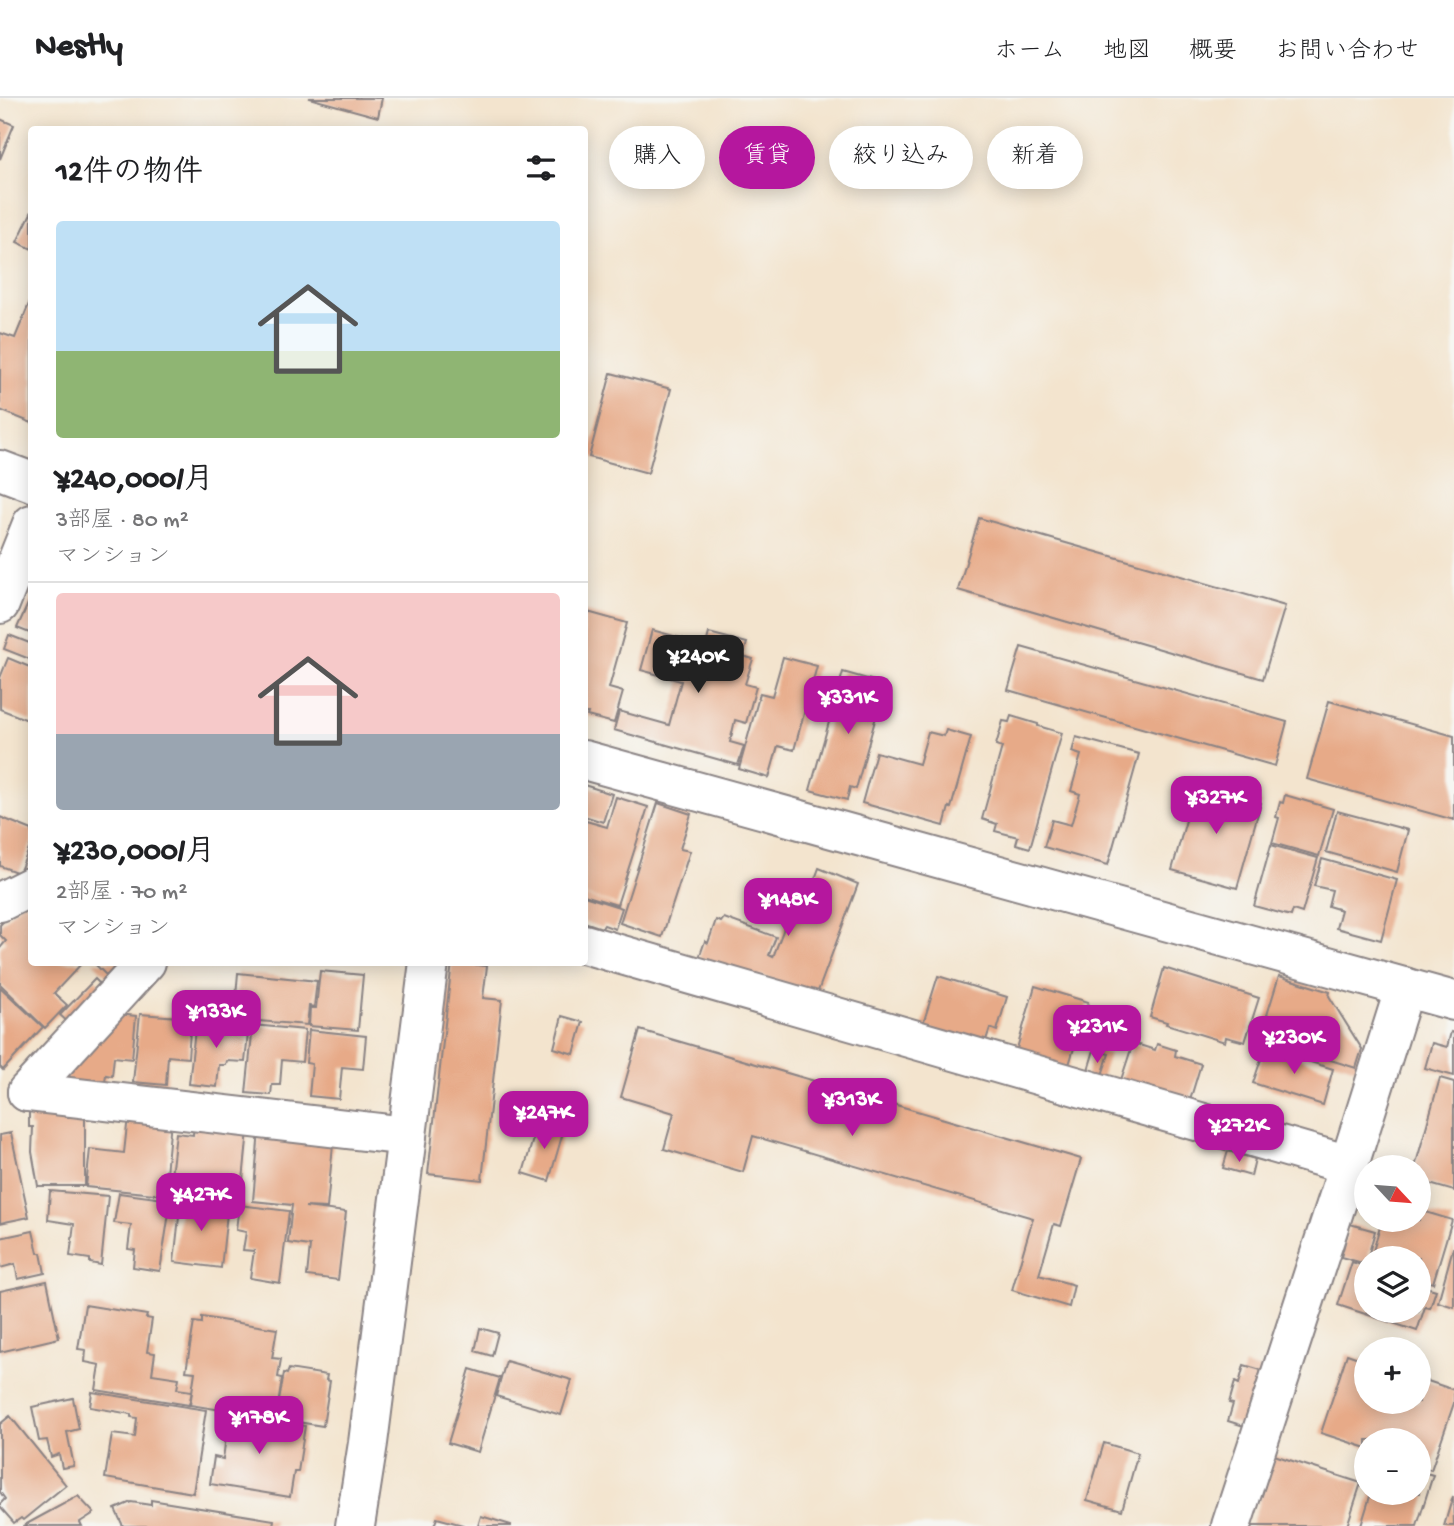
<!DOCTYPE html>
<html lang="ja">
<meta charset="utf-8">
<style>
:root{--surface:#fff;--page:#f2f2f2;--text:#202124;--muted:#757577;--line:#e0e0e0;--accent:#b5179e}
body{margin:0;font-family:"Gochi Hand","Klee One",sans-serif;background:var(--page);color:var(--text);height:100vh;display:flex;flex-direction:column;font-size:26px;white-space:nowrap}
*{box-sizing:border-box;margin:0}
p{font-size:23px;color:var(--muted)}
.icon{flex:none;width:38px;height:38px;fill:none;stroke:currentColor;stroke-width:2;stroke-linecap:round;stroke-linejoin:round}
.map{position:relative;flex:1;overflow:hidden}
.details{position:absolute;left:28px;top:28px;width:560px;height:840px;display:flex;flex-direction:column;background:var(--surface);border-radius:7px;box-shadow:0 4px 18px #0003}
.details>*{flex:none}
.banner{position:absolute;left:609px;top:28px;width:665px;height:63px;display:flex;gap:14px}
.needle{width:46px;rotate:116deg}
.buttons{position:absolute;left:1354px;top:1057px;display:grid;gap:14px}
.buttons a{display:grid;place-items:center;width:77px;height:77px;border-radius:50%;background:var(--surface);box-shadow:0 4px 18px #0003;font-size:35px}
.price{position:absolute;translate:-50% -60px;padding:0 16px;border-radius:14px;background:var(--accent);color:#fff;font-size:23px;line-height:46px;filter:drop-shadow(0 2px 4px #0008)}
.price::after{content:'';position:absolute;left:50%;top:42px;width:21px;height:16px;margin-left:-10px;background:inherit;clip-path:polygon(0 0,100% 0,50% 100%)}
.price.on{background:#222;color:#fff}
ul{padding:0;list-style:none}
li{display:grid;align-content:center;gap:14px;height:371px;padding:0 28px}
li+li{border-top:2px solid var(--line)}
li span{display:grid;place-items:center;height:217px;border-radius:7px;color:#555}
li>.icon{margin-inline-start:auto}
span .icon{width:126px;height:126px;fill:#fffc;stroke-width:1}
li b{font-size:30px}
h2{display:flex;justify-content:space-between;align-items:center;height:84px;padding:0 28px;font-size:30px}
.pill{padding:0 24px;border-radius:32px;background:var(--surface);box-shadow:0 4px 18px #0003;font-size:24px;line-height:63px}
.pill.on{background:var(--accent);color:#fff}
header{display:flex;align-items:center;gap:42px;box-sizing:border-box;height:98px;padding:0 35px;background:var(--surface);border-bottom:2px solid var(--line)}
header strong{font-size:33px}
nav{display:flex;gap:38px;margin-inline-start:auto;font-size:24px}
.map>svg:first-child{display:block}
.building{fill:#e7aa88}
.lines{fill:none;stroke-linecap:round;stroke-linejoin:round}
.minor-casing{stroke:#8a8384;stroke-width:42}
.tertiary-casing{stroke:#8a8384;stroke-width:42}
.minor{stroke:#fff;stroke-width:38}
.tertiary{stroke:#fff;stroke-width:38}
</style>
<header>
<strong>Nestly</strong>
<nav><a>ホーム</a><a>地図</a><a>概要</a><a>お問い合わせ</a></nav>
</header>
<div class="map">
<svg width="1454" height="1428" viewBox="0 0 1454 1428">
<rect width="100%" height="100%" fill="#f6f6f2"/>
<filter id="ink" filterUnits="userSpaceOnUse"><feTurbulence type="fractalNoise" baseFrequency=".0143" numOctaves="2"/><feDisplacementMap in="SourceGraphic" scale="14" xChannelSelector="R" yChannelSelector="G"/><feConvolveMatrix kernelMatrix="1 2 1 2 8 2 1 2 1" color-interpolation-filters="sRGB"/></filter>
<filter id="wash" filterUnits="userSpaceOnUse"><feTurbulence type="fractalNoise" baseFrequency=".00686" numOctaves="4" result="noise"/><feDisplacementMap in="SourceGraphic" scale="28" xChannelSelector="R" yChannelSelector="G"/><feGaussianBlur stdDeviation="1.57" result="paint"/><feColorMatrix in="noise" values="0 0 0 0 0 0 0 0 0 0 0 0 0 0 0 0 0 1.4 0 .05"/><feComposite in="paint" operator="in"/></filter>
<g filter="url(#wash)">
<rect width="100%" height="100%" fill="#f3e4ce"/>
<g id="blocks">
<!-- building -->
<g class="building">
<polygon points="309,0 382,0 378,19"/>
<polygon points="0,21 14,27 0,61"/>
<polygon points="32,113 32,151 17,144"/>
<polygon points="31,201 32,201 32,325 0,312 0,235 15,240"/>
<polygon points="611,275 671,291 648,375 589,359"/>
<polygon points="979,420 1285,508 1263,581 958,492"/>
<polygon points="32,497 32,536 17,530"/>
<polygon points="584,513 627,525 609,590 623,594 614,625 587,618 588,615 584,615"/>
<polygon points="652,532 706,547 709,535 747,545 743,558 753,561 745,586 756,589 746,625 735,622 730,644 744,648 738,667 614,632 619,613 669,627 681,583 641,572"/>
<polygon points="9,537 32,546 32,562 4,551"/>
<polygon points="1021,549 1287,624 1275,668 1008,592"/>
<polygon points="783,559 817,568 794,652 778,648 769,680 739,671 760,595 772,598"/>
<polygon points="8,560 32,570 32,619 30,623 0,611 0,580"/>
<polygon points="843,574 885,586 856,691 850,689 847,702 810,692"/>
<polygon points="1329,603 1454,638 1454,722 1307,681"/>
<polygon points="1011,618 1038,626 1038,628 1062,635 1030,750 1016,746 1018,739 995,733 997,726 982,721 1002,649 996,647 1003,623 1009,624"/>
<polygon points="946,632 971,639 951,710 949,709 944,728 862,705 876,654 919,666 928,634 944,638"/>
<polygon points="1076,639 1139,656 1108,767 1044,749 1052,722 1071,727 1080,696 1071,693 1081,657 1072,654"/>
<polygon points="584,687 612,696 603,724 584,718"/>
<polygon points="1196,687 1261,705 1237,790 1172,772"/>
<polygon points="1285,697 1333,711 1319,758 1272,745 1279,720 1276,719 1280,704 1283,705"/>
<polygon points="616,699 648,709 617,807 584,797 584,727 586,723 607,729"/>
<polygon points="658,705 691,716 680,751 690,753 662,839 620,825"/>
<polygon points="1337,713 1408,732 1397,774 1326,754"/>
<polygon points="0,719 32,732 32,744 19,775 0,768"/>
<polygon points="1271,747 1318,760 1302,815 1293,812 1291,818 1254,808"/>
<polygon points="1322,761 1397,782 1381,842 1336,830 1341,812 1328,808 1332,792 1314,788"/>
<polygon points="819,770 858,786 817,896 813,896 760,877 758,882 699,860 705,843 708,845 716,822 721,824 724,820 776,839 769,857 773,859 800,788 811,792"/>
<polygon points="584,798 622,810 615,831 604,827 602,830 584,824"/>
<polygon points="23,803 32,811 32,864 83,864 54,895 67,907 45,930 0,886 0,850 6,843 0,837 0,827"/>
<polygon points="93,864 132,864 113,884"/>
<polygon points="452,864 487,868 483,900 502,902 482,1082 428,1076"/>
<polygon points="1164,870 1259,900 1245,944 1226,939 1225,944 1166,926 1167,924 1150,919"/>
<polygon points="320,873 363,877 358,932 309,928 310,910 316,910"/>
<polygon points="238,875 317,883 314,909 309,908 307,927 234,921"/>
<polygon points="938,878 1007,899 997,933 990,930 984,948 922,929"/>
<polygon points="1279,878 1330,894 1329,898 1362,951 1356,970 1260,940"/>
<polygon points="95,881 103,889 69,925 60,917"/>
<polygon points="1035,888 1088,904 1068,970 1016,954"/>
<polygon points="0,889 43,929 3,972 0,969"/>
<polygon points="109,915 136,918 132,961 114,959 112,978 106,977 104,989 67,986 70,952"/>
<polygon points="140,916 191,920 188,960 168,958 166,987 133,984"/>
<polygon points="562,918 583,924 574,956 554,950"/>
<polygon points="196,922 249,926 245,964 227,963 226,967 219,967 217,989 189,986"/>
<polygon points="253,927 305,932 302,964 282,962 280,987 272,987 271,997 246,995"/>
<polygon points="309,932 366,938 363,971 342,969 339,1001 309,998 312,966 306,965"/>
<polygon points="640,932 1081,1061 1061,1128 1054,1126 1039,1177 1074,1187 1069,1209 1012,1192 1033,1120 753,1038 743,1074 664,1051 674,1015 621,999"/>
<polygon points="1451,934 1454,935 1454,978 1425,970 1432,945 1447,949"/>
<polygon points="1133,945 1155,952 1157,946 1176,952 1175,958 1201,966 1188,1009 1119,988"/>
<polygon points="1265,950 1333,971 1323,1007 1253,985"/>
<polygon points="1094,952 1109,956 1100,983 1086,979"/>
<polygon points="1440,980 1454,984 1454,1093 1419,1083 1419,1069 1415,1069"/>
<polygon points="29,1008 65,1009 65,1019 85,1019 85,1088 38,1088 32,1054 33,1029 29,1029"/>
<polygon points="128,1018 171,1023 164,1097 86,1089 90,1051 124,1055"/>
<polygon points="538,1024 564,1031 549,1083 523,1075"/>
<polygon points="194,1026 248,1032 241,1103 169,1096 176,1035 193,1037"/>
<polygon points="259,1032 334,1036 327,1110 305,1109 346,1114 338,1182 307,1178 310,1148 288,1145 292,1107 253,1103"/>
<polygon points="11,1035 29,1119 0,1125 0,1037"/>
<polygon points="1228,1053 1255,1061 1251,1078 1223,1070"/>
<polygon points="50,1093 108,1098 101,1167 90,1165 90,1161 70,1158 74,1126 48,1122"/>
<polygon points="119,1095 171,1102 160,1173 133,1169 135,1152 128,1151 131,1127 114,1125"/>
<polygon points="181,1101 228,1106 221,1170 174,1164"/>
<polygon points="239,1107 289,1113 280,1185 250,1180 254,1153 243,1152 246,1134 236,1132"/>
<polygon points="1419,1112 1452,1122 1433,1185 1419,1181 1419,1160 1371,1160 1382,1122 1419,1122"/>
<polygon points="1350,1126 1375,1133 1366,1166 1341,1159"/>
<polygon points="33,1133 38,1155 41,1155 45,1175 18,1181 15,1166 0,1170 0,1140"/>
<polygon points="1453,1150 1454,1150 1454,1209 1438,1204"/>
<polygon points="1352,1164 1367,1169 1367,1213 1419,1213 1419,1187 1436,1192 1430,1210 1425,1209 1417,1233 1338,1207"/>
<polygon points="47,1183 59,1240 0,1254 0,1193"/>
<polygon points="85,1207 147,1217 146,1220 152,1221 147,1254 155,1255 152,1276 179,1280 177,1291 192,1293 189,1307 96,1292 100,1267 85,1264 86,1252 78,1251"/>
<polygon points="202,1219 277,1231 272,1260 281,1261 278,1279 282,1280 278,1308 284,1275 287,1276 289,1271 327,1277 326,1282 330,1283 323,1328 190,1307 195,1274 186,1273 194,1224 202,1225"/>
<polygon points="480,1230 498,1235 492,1258 475,1253"/>
<polygon points="1347,1256 1367,1263 1367,1304 1419,1304 1419,1280 1454,1292 1454,1305 1431,1372 1419,1368 1419,1342 1367,1342 1367,1350 1321,1335"/>
<polygon points="506,1263 572,1282 561,1317 496,1298"/>
<polygon points="1244,1267 1261,1272 1244,1328 1228,1323 1233,1306 1229,1305 1235,1284 1239,1286"/>
<polygon points="470,1271 500,1280 478,1354 448,1345"/>
<polygon points="92,1294 206,1312 193,1395 105,1380 112,1336 135,1339 137,1320 131,1319 131,1316 90,1309"/>
<polygon points="73,1300 79,1331 67,1334 74,1368 62,1370 59,1356 51,1359 47,1342 39,1343 32,1309"/>
<polygon points="229,1316 305,1328 298,1374 294,1374 290,1399 210,1386 214,1359 223,1361"/>
<polygon points="10,1318 66,1387 23,1422 21,1420 14,1425 0,1409 0,1406 5,1401 0,1394 0,1326"/>
<polygon points="1104,1345 1138,1355 1122,1412 1087,1402"/>
<polygon points="1274,1357 1361,1385 1347,1428 1251,1428"/>
<polygon points="1419,1373 1433,1377 1417,1428 1361,1428 1371,1395 1419,1395"/>
<polygon points="78,1398 94,1415 80,1424 82,1428 23,1428"/>
<polygon points="1453,1398 1454,1428 1444,1428"/>
<polygon points="151,1402 274,1422 273,1428 123,1428 115,1411 131,1404 151,1407"/>
<polygon points="481,1418 511,1427 511,1428 478,1428"/>
<polygon points="437,1420 463,1427 463,1428 434,1428"/>
</g>
</g>
</g>
<g filter="url(#ink)">
<use href="#blocks" fill-opacity="0" stroke="#8a8384" stroke-width="2"/>
<g class="lines">
<!-- minor casing -->
<g class="minor-casing">
<g id="minor">
<polyline points="0,506 32,426"/>
<polyline points="0,804 32,788"/>
<polyline points="584,846 1349,1067"/>
<polyline points="27,994 407,1038"/>
<polyline points="27,994 146,864"/>
<polyline points="1231,1428 1349,1067 1405,889"/>
</g>
</g>
<!-- tertiary casing -->
<g class="tertiary-casing">
<g id="tertiary">
<polyline points="0,372 32,384"/>
<polyline points="584,662 1454,903"/>
<polyline points="355,1428 368,1345 429,864"/>
</g>
</g>
<!-- minor -->
<use href="#minor" class="minor"/>
<!-- tertiary -->
<use href="#tertiary" class="tertiary"/>
</g>
</g>
</svg>
<div class="buttons">
<a><svg class="needle" viewBox="-14 -14 28 28"><path d="M0-13l5 13h-10z" fill="#e53935"/><path d="M0 13l5-13h-10z" fill="#757577"/></svg></a>
<a><svg class="icon" aria-label="layers" viewBox="0 0 24 24"><path d="M12 4l9 5-9 5-9-5zM3 14l9 5 9-5"/></svg></a>
<a>+</a>
<a>−</a>
</div>
<b class="price on" style="left:698px;top:597px">¥240K</b>
<b class="price" style="left:848px;top:638px">¥331K</b>
<b class="price" style="left:1216px;top:738px">¥327K</b>
<b class="price" style="left:788px;top:840px">¥148K</b>
<b class="price" style="left:216px;top:952px">¥133K</b>
<b class="price" style="left:1097px;top:967px">¥231K</b>
<b class="price" style="left:1294px;top:978px">¥230K</b>
<b class="price" style="left:852px;top:1040px">¥313K</b>
<b class="price" style="left:544px;top:1053px">¥247K</b>
<b class="price" style="left:1239px;top:1066px">¥272K</b>
<b class="price" style="left:201px;top:1135px">¥427K</b>
<b class="price" style="left:259px;top:1358px">¥178K</b>
<div class="banner">
<a class="pill">購入</a>
<a class="pill on">賃貸</a>
<a class="pill">絞り込み</a>
<a class="pill">新着</a>
</div>
<section class="details">
<h2>12件の物件<svg class="icon" aria-label="filters" viewBox="0 0 24 24"><path d="M4 7h16M4 17h16"/><circle cx="9" cy="7" r="2"/><circle cx="15" cy="17" r="2"/></svg></h2>
<ul>
<li><span style="background:linear-gradient(#bfe0f5 60%,#8fb573 0)"><svg class="icon" aria-label="home" viewBox="0 0 24 24"><path d="M3 11l9-7 9 7M6 9v11h12V9"/></svg></span><div><b>¥240,000/月</b><p>3部屋 · 80 m²</p><p>マンション</p></div></li>
<li><span style="background:linear-gradient(#f6c9c9 65%,#9aa5b1 0)"><svg class="icon" aria-label="home" viewBox="0 0 24 24"><path d="M3 11l9-7 9 7M6 9v11h12V9"/></svg></span><div><b>¥230,000/月</b><p>2部屋 · 70 m²</p><p>マンション</p></div></li>
</ul>
</section>
</div>
